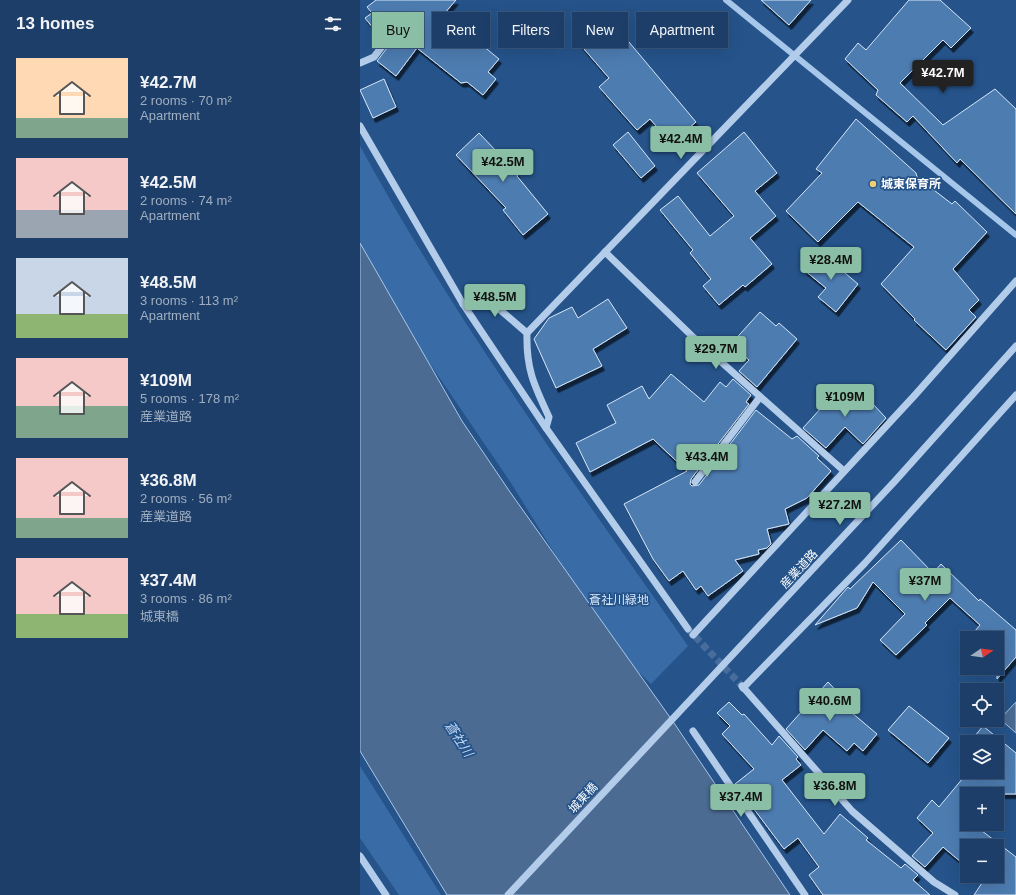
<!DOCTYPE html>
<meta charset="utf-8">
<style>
:root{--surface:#1c3e68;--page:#25456e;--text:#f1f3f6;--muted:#a0aec0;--line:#3a577c;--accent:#8abfa5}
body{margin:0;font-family:Helvetica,"Noto Sans JP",sans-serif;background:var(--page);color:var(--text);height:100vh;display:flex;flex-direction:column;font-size:15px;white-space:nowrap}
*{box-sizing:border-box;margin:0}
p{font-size:13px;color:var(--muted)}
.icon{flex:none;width:22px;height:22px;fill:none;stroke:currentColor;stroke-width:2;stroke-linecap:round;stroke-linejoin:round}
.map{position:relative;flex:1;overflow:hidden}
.side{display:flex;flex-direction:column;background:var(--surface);width:360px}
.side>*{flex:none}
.top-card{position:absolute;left:12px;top:12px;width:380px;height:36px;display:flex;gap:8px}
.needle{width:26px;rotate:77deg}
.controls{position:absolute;left:600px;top:631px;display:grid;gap:8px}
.controls a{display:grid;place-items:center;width:44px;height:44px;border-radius:0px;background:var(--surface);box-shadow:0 4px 16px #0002,0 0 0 1px var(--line);font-size:20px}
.price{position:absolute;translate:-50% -34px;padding:0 9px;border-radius:4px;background:var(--accent);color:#111;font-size:13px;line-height:26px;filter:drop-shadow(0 1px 2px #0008)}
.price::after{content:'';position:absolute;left:50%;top:24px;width:12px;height:9px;margin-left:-6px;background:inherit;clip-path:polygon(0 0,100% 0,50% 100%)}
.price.current{background:#222;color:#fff}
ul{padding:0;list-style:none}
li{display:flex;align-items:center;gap:12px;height:100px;padding:0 16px}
li span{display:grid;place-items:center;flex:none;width:112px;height:80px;border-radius:0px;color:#555}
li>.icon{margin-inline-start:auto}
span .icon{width:48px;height:48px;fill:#fffc;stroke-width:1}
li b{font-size:17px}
h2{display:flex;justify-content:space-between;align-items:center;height:48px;padding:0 16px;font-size:17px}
.pill{padding:0 14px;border-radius:0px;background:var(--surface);box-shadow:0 4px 16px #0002,0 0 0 1px var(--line);font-size:14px;line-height:36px}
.pill.current{background:var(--accent);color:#111}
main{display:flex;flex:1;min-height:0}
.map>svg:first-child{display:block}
.green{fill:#396ca6}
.water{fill:#4b6b92;stroke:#a6c7ea}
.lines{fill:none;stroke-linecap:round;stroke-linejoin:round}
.stream{stroke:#a6c7ea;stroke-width:6}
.building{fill:#4d7cb1;stroke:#d6e6f7;filter:url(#shadow)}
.minor-tunnel{stroke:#466d9c;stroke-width:7;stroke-dasharray:7 3.5;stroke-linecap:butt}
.minor{stroke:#b2ccea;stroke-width:7}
.poi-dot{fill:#f3cd76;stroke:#25538a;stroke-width:1.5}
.labels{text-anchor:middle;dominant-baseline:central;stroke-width:3.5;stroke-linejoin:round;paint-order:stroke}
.poi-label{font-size:12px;font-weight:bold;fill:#fff;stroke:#25538a;text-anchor:start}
.street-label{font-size:12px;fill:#fff;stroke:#25538a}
.park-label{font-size:12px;fill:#d6e6f7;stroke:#25538a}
.water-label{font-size:13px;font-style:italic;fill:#bed6f1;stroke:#25538a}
</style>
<main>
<section class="side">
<h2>13 homes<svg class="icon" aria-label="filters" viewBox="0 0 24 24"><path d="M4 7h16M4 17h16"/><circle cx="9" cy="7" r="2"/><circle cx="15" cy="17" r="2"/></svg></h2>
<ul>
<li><span style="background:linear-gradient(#ffd9b3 75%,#7fa58c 0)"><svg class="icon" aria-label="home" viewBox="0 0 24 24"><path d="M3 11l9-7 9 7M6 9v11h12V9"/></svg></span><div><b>¥42.7M</b><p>2 rooms · 70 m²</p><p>Apartment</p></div></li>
<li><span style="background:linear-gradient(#f6c9c9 65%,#9aa5b1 0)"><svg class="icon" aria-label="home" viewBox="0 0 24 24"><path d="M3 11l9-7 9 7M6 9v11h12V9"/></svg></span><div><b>¥42.5M</b><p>2 rooms · 74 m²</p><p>Apartment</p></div></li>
<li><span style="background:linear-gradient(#c9d6e8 70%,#8fb573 0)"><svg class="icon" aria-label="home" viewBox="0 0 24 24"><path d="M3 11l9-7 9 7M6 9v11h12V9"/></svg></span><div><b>¥48.5M</b><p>3 rooms · 113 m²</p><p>Apartment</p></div></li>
<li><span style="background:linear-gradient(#f6c9c9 60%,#7fa58c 0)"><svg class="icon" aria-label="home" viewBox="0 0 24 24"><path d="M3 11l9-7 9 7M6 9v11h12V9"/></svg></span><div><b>¥109M</b><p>5 rooms · 178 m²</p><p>産業道路</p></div></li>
<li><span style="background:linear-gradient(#f6c9c9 75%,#7fa58c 0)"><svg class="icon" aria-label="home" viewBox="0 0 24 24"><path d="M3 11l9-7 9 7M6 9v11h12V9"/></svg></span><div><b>¥36.8M</b><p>2 rooms · 56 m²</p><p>産業道路</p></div></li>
<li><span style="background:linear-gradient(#f6c9c9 70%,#8fb573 0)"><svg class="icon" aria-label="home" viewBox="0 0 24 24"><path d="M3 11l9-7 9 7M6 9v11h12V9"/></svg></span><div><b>¥37.4M</b><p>3 rooms · 86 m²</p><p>城東橋</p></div></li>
</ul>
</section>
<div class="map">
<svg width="656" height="895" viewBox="0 0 656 895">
<defs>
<filter id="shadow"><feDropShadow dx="2.5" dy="4.5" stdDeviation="0" flood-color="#0009"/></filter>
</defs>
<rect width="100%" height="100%" fill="#25538a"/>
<!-- green -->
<g class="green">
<path d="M0,146C95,321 214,482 328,646L291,684L264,658L232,614L151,483L41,321L0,249Z"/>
<polygon points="0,766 81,895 39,895 0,838"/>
</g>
<!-- water -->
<g class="water">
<polygon points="0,243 102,421 150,492 314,723 430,895 87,895 0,751"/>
<polygon points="656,702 656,733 640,719"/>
</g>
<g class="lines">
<!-- stream -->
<polyline class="stream" points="366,0 656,235"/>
</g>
<!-- building -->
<g class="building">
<polygon points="16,0 96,0 84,14 139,59 128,72 136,79 123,95 107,82 101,83 57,48 36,76 17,61 48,21 49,16 45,13 40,15 22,39 5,18 12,13 7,7"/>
<polygon points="401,0 451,0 429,25"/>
<polygon points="549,0 580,0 611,28 591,48 583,40 540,83 583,125 635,89 656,109 656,214 600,159 597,163 553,116 547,122 516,95 518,90 485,59 498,43 506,50"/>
<polygon points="248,17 336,122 311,143 290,119 277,130 239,87 249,78 218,42"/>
<polygon points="24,79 36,107 13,118 0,90"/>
<polygon points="496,119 556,173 557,177 592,204 595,201 627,232 593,269 619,300 609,310 616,317 586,350 554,320 555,319 521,284 554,247 498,202 458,242 426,211 462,173 456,169"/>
<polygon points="268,132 295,166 281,178 253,145"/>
<polygon points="384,132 417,173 395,191 416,216 390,238 412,264 385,287 383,285 359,305 343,286 351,279 330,253 333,250 300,210 318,196 350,236 374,216 337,173"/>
<polygon points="119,133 158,174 157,176 188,214 163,235 143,210 146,208 96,155"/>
<polygon points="459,251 498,284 476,312 458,297 466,288 444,270"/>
<polygon points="248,299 267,328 233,349 242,366 196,388 174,339 189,318 212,307 218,318"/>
<polygon points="400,312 416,326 419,323 437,339 397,387 379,371 389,360 371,344"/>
<polygon points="311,374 344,402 360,382 366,387 373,379 391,395 386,402 389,404 331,479 330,484 332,486 339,485 396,410 432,439 437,436 459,456 457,458 471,471 447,498 425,509 429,524 407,529 411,544 407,548 398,550 399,554 375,560 383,571 348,596 341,586 336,590 323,571 309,581 293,559 264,504 327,471 293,439 230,472 216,443 256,423 247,405 282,386 289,399"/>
<polygon points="481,386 492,397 499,389 526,418 503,444 485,427 466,448 443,428"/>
<polygon points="541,540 573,573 581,564 619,601 620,599 656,630 656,657 637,679 637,638 609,638 620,625 590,598 565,623 567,625 536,655 520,640 545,614 513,582 497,608 455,625 488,587 490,589"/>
<polygon points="468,682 488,703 485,707 517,734 503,751 494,743 487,751 463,730 445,750 426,729"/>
<polygon points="369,702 382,715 384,714 412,745 419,736 438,757 436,759 441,765 422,780 464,834 480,814 508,838 506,840 541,868 545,864 558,875 553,880 570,895 463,895 449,875 459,867 438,838 424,849 375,784 394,769 362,734 370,726 357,713"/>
<polygon points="549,706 589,738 568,763 528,730"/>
<polygon points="623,726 656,753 656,794 607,794 607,824 613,824 656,857 656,895 614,895 624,880 619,876 637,876 637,846 607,846 607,867 583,847 565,867 552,856 573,833 557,818 572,800 579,807 608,772 637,772 637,742 610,742"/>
</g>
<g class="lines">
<!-- minor-tunnel -->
<polyline class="minor-tunnel" points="328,629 382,686"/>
<!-- minor -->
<g class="minor">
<polyline points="0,63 14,57 44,18"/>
<polyline points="0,126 103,304 186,428"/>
<polyline points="245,252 332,336 484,471"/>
<polyline points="103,304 130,301 167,333"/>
<polyline points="335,482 400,397"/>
<path d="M328,629L186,428L189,417C174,385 166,369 167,333L488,0"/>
<polyline points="333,635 555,395 656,281"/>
<polyline points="382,686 492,811 574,882 595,895"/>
<polyline points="383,688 505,563 656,395"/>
<polyline points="333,731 445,895"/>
<polyline points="0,856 26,895"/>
<polyline points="148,895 535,481 656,346"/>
</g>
</g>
<!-- markers -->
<circle class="poi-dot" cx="513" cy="184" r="4"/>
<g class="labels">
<!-- poi labels -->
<g class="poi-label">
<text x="521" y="184">城東保育所</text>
</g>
<!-- street labels -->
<g class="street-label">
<text transform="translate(439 569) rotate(-47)">産業道路</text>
<text transform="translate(223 798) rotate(-47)">城東橋</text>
</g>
<!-- park labels -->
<g class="park-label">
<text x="259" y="600">蒼社川緑地</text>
</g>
<!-- water labels -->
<g class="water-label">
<text transform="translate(99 739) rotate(57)">蒼社川</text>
</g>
</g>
</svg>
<div class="controls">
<a><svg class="needle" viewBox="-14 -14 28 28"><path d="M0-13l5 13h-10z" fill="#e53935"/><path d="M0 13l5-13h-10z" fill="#a0aec0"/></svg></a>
<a><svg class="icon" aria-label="locate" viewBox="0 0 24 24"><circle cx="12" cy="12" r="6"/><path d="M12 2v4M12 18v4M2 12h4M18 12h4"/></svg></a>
<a><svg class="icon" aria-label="layers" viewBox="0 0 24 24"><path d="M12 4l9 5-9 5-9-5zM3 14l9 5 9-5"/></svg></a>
<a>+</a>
<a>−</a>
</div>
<b class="price current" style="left:583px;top:94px">¥42.7M</b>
<b class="price" style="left:321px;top:160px">¥42.4M</b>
<b class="price" style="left:143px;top:183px">¥42.5M</b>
<b class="price" style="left:471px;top:281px">¥28.4M</b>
<b class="price" style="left:135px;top:318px">¥48.5M</b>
<b class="price" style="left:356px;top:370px">¥29.7M</b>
<b class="price" style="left:485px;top:418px">¥109M</b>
<b class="price" style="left:347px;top:478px">¥43.4M</b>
<b class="price" style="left:480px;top:526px">¥27.2M</b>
<b class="price" style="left:565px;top:602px">¥37M</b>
<b class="price" style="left:470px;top:722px">¥40.6M</b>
<b class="price" style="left:475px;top:807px">¥36.8M</b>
<b class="price" style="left:381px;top:818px">¥37.4M</b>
<div class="top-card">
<a class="pill current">Buy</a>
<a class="pill">Rent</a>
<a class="pill">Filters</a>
<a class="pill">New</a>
<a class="pill">Apartment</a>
</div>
</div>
</main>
